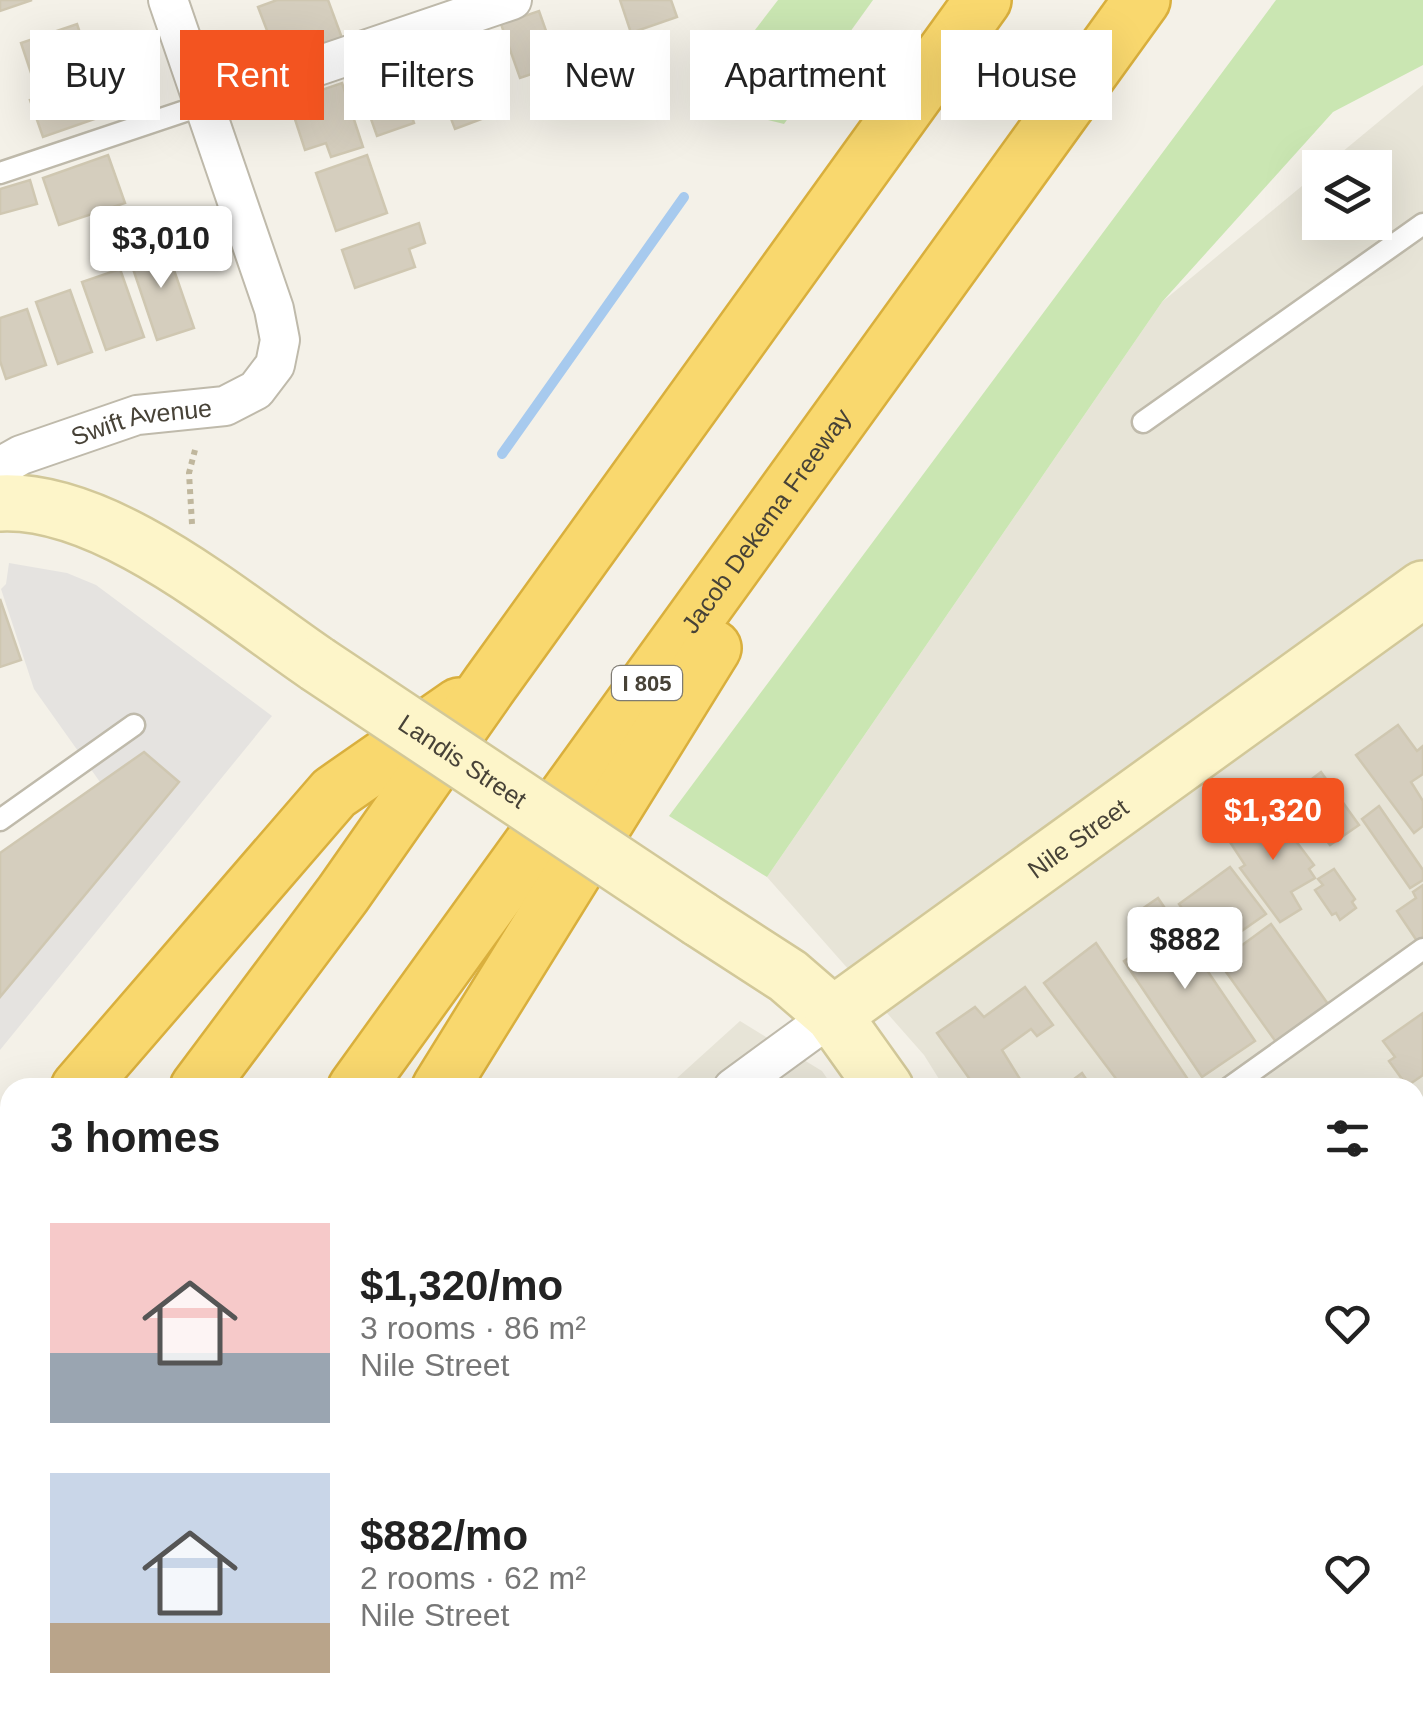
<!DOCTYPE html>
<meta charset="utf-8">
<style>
:root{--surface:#fff;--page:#f6f6f6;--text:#222;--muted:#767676;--accent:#f35420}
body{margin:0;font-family:Arial,sans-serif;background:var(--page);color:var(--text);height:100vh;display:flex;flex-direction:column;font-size:38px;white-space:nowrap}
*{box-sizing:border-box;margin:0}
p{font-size:32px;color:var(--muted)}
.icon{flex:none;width:55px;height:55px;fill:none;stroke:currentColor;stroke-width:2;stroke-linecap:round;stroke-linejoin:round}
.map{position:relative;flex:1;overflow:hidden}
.sheet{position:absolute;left:0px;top:1078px;width:1425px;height:642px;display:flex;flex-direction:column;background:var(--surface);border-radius:30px 30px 0 0;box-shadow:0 10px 40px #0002}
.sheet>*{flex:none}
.hud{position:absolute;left:30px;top:30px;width:1365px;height:90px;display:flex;gap:20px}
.buttons{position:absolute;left:1302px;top:150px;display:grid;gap:20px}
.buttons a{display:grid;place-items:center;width:90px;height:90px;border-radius:0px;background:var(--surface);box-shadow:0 10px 40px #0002;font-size:50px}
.price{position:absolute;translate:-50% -85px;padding:0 22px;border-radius:10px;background:#fff;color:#222;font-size:32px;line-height:65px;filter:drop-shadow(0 2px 5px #0008)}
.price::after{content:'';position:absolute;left:50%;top:60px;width:30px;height:22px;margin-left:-15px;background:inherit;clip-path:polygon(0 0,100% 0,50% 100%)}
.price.current{background:var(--accent);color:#fff}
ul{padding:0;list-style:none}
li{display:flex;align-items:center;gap:30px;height:250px;padding:0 50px}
li span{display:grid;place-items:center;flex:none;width:280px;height:200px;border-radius:0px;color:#555}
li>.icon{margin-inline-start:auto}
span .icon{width:120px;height:120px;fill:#fffc;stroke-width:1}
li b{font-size:42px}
h2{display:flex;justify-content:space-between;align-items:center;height:120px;padding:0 50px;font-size:42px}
.pill{padding:0 35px;border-radius:0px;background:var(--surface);box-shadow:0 10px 40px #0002;font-size:35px;line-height:90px}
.pill.current{background:var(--accent);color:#fff}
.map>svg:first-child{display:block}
.residential{fill:#e7e4d7}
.green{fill:#cae6b2}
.parking{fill:#e5e3e0}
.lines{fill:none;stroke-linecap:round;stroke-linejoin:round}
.stream{stroke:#a7caee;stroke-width:10}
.building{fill:#d5cebe;stroke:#cfc7b1;stroke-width:2.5}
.lane-casing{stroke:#bfbaab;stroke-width:25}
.street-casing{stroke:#bfbaab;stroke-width:42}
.secondary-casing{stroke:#d2c899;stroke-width:60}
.highway-casing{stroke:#d9af3d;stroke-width:60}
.path{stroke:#c0b79d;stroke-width:6;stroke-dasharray:5 5;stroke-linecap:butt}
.lane{stroke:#fff;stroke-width:20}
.street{stroke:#fff;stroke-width:38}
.secondary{stroke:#fdf5c9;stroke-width:55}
.highway{stroke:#f9d86e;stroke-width:55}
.secondary-bridge-casing{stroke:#d2c899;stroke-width:60;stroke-linecap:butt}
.secondary-bridge{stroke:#fdf5c9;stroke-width:55}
.labels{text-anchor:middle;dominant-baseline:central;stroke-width:8;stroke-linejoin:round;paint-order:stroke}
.shield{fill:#fff;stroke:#7e7b73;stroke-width:2.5}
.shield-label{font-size:22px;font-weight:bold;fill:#474237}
.street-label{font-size:25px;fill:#474237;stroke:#fff}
</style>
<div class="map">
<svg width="1423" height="1719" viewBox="0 0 1423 1719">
<rect width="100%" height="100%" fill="#f4f1e8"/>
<!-- residential -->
<g class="residential">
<polygon points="1423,85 1423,1248 1415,1254 1415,1088 944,1087 924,1055 767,877 1162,302 1320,171 1320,222 1375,222 1375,168 1324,167"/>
<polygon points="740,1021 822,1071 833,1087 666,1088"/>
<polygon points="1423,1288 1423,1719 1060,1719 1059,1710 1415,1710 1415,1294"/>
<polygon points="169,1710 732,1710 719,1719 163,1719"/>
<polygon points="819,1710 974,1710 977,1719 806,1719"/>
</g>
<!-- green -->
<g class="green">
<polygon points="778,0 873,0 784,124 729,110 745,43"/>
<polygon points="1276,0 1423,0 1423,65 1333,112 1162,302 767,877 669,816"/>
</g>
<!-- parking -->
<polygon class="parking" points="9,563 67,573 96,585 272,716 0,1050 0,997 179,782 144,752 100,782 34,689 1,589 6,584"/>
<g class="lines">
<!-- stream -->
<polyline class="stream" points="502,454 684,197"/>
</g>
<!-- building -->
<g class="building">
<polygon points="0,0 32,0 0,11"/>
<polygon points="277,0 328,0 342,38 252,69 242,42 268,33 258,7"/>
<polygon points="620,0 671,0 677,17 631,33"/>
<polygon points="539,11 558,65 520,78 501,24"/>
<polygon points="77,24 91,66 35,85 21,43"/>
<polygon points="451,43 464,76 487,68 503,111 455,129 438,85 422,91 410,58"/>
<polygon points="398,75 414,123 377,136 360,88"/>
<polygon points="97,78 109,114 43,137 30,100"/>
<polygon points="342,83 363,147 331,157 326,143 305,150 289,101"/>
<polygon points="108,155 125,203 59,225 43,178"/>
<polygon points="367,155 387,213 336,231 316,173"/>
<polygon points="30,180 37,204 0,214 0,189"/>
<polygon points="419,223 425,243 409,249 415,267 355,288 342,250"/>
<polygon points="164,241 194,328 157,340 128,254"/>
<polygon points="120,269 144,337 106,350 82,282"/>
<polygon points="70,290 92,352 58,364 36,302"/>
<polygon points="27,309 46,365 6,379 0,361 0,318"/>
<polygon points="0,599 21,660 0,667"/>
<polygon points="1398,725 1417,751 1423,746 1423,774 1411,782 1423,801 1423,826 1414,833 1356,755"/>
<polygon points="144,752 179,782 0,997 0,853"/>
<polygon points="1321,772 1359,825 1330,845 1292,794"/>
<polygon points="1379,806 1423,870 1423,880 1410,888 1362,819"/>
<polygon points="1271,808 1314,865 1309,869 1315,878 1291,892 1301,909 1280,922 1240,868 1245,865 1228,839"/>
<polygon points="1230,867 1266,914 1213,951 1179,904"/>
<polygon points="1334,869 1355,899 1352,902 1356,908 1340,920 1336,913 1332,915 1315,890 1323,885 1318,879"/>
<polygon points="1423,885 1423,941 1419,944 1397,911 1416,898 1413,892"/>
<polygon points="1158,898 1255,1041 1202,1077 1124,961 1148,945 1130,917"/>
<polygon points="1271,924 1328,1004 1276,1042 1219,962"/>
<polygon points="1096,943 1187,1078 1175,1088 1123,1088 1044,983"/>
<polygon points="1025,987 1053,1025 1037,1036 1031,1029 1002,1050 1023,1084 1020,1088 976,1088 937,1033 975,1007 984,1017"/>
<polygon points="1423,1013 1423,1075 1407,1086 1389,1061 1395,1057 1383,1041"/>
<polygon points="1082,1073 1092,1088 1062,1088"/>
<polygon points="1415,1163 1423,1174 1423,1219 1416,1224"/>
<polygon points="1418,1361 1419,1365 1423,1363 1423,1457 1415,1434 1415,1362"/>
<polygon points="1423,1595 1423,1696 1415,1673 1415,1598"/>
<polygon points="223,1710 290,1710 277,1719 227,1719"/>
<polygon points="398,1710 479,1710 485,1719 404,1719"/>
<polygon points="495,1710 564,1710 571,1719 501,1719"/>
<polygon points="581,1710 641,1710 643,1713 634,1719 588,1719"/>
<polygon points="903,1710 940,1710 943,1719 893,1719 891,1714"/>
<polygon points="1137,1710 1139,1716 1132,1719 1113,1719 1110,1711"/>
<polygon points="1143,1710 1183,1710 1187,1719 1147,1719"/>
<polygon points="1208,1710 1243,1710 1246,1719 1201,1719 1199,1713"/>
<polygon points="1261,1710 1296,1710 1299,1719 1264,1719"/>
<polygon points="1313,1710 1354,1710 1356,1719 1316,1719"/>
<polygon points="1368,1710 1408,1710 1394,1719 1371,1719"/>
</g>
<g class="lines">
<!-- lane casing -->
<g class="lane-casing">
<g id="lane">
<polyline points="0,173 203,105"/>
<polyline points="1143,422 1423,224"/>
<polyline points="0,820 134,725"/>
<polyline points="1229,1088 1423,949"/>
<polyline points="1415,1524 1423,1521"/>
<polyline points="316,1719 329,1710"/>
</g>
</g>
<!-- street casing -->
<g class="street-casing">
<g id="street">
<polyline points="203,105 512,0"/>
<path id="s1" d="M0,467L21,455L137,415L225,406L256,390L275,365L280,340L274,309L168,0"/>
<polyline points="733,1088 833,1015"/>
<polyline points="789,1719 802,1710"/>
</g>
</g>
<!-- secondary casing -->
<g class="secondary-casing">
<g id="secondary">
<path d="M0,503C106,498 232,606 317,664"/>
<polyline points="700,919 788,976 833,1015 885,1088"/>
<path id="s2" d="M833,1015L1423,589"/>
<polyline points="1415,1278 1423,1272"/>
<polyline points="1010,1710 1012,1719"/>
</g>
</g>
<!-- highway casing -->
<g class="highway-casing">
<g id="highway">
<polyline points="79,1088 334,793 459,706"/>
<polyline points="198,1088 343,894 490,684 983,0"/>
<path id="s3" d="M356,1088L1142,0"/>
<polyline points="440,1088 713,648"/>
<polyline points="0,1178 10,1167"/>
<polyline points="0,1365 10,1352"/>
<polyline points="0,1590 10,1576"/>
<polyline points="69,1719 72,1710"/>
</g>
</g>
<!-- path -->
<polyline class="path" points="192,524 189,473 195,450"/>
<!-- lane -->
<use href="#lane" class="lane"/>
<!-- street -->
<use href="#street" class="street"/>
<!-- secondary -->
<use href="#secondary" class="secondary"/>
<!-- highway -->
<use href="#highway" class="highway"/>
<!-- secondary-bridge casing -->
<g class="secondary-bridge-casing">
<g id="secondary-bridge">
<path id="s4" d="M317,664L700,919"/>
</g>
</g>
<!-- secondary-bridge -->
<use href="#secondary-bridge" class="secondary-bridge"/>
</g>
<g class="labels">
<!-- shield labels -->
<rect class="shield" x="612" y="666" width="70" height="34" rx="8"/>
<g class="shield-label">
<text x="647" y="683">I 805</text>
</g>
<!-- street labels -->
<g class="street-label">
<text stroke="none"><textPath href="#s1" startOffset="150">Swift Avenue</textPath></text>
<text stroke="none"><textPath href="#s3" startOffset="700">Jacob Dekema Freeway</textPath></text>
<text stroke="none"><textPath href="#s4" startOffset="175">Landis Street</textPath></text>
<text stroke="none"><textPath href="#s2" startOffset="302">Nile Street</textPath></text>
</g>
</g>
</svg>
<div class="buttons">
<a><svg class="icon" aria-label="layers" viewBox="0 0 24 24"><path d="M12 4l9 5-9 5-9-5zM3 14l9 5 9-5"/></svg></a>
</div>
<b class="price" style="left:161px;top:291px">$3,010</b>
<b class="price current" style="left:1273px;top:863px">$1,320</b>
<b class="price" style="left:1185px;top:992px">$882</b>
<div class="hud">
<a class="pill">Buy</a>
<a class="pill current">Rent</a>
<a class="pill">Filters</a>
<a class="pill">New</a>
<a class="pill">Apartment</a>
<a class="pill">House</a>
</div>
<section class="sheet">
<h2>3 homes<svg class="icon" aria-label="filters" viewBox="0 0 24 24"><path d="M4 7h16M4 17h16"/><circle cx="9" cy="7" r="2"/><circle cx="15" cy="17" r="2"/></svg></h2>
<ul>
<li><span style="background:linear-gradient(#f6c9c9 65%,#9aa5b1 0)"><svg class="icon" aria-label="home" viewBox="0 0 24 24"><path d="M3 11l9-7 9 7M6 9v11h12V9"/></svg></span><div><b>$1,320/mo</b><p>3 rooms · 86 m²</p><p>Nile Street</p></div><svg class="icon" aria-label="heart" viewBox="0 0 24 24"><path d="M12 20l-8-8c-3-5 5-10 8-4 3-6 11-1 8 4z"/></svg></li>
<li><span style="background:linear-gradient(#c9d6e8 75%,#b9a48a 0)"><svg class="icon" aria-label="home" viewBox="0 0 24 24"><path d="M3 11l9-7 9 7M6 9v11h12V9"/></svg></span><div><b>$882/mo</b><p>2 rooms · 62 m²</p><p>Nile Street</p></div><svg class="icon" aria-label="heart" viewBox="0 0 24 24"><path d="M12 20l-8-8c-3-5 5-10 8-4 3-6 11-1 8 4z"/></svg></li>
</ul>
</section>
</div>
